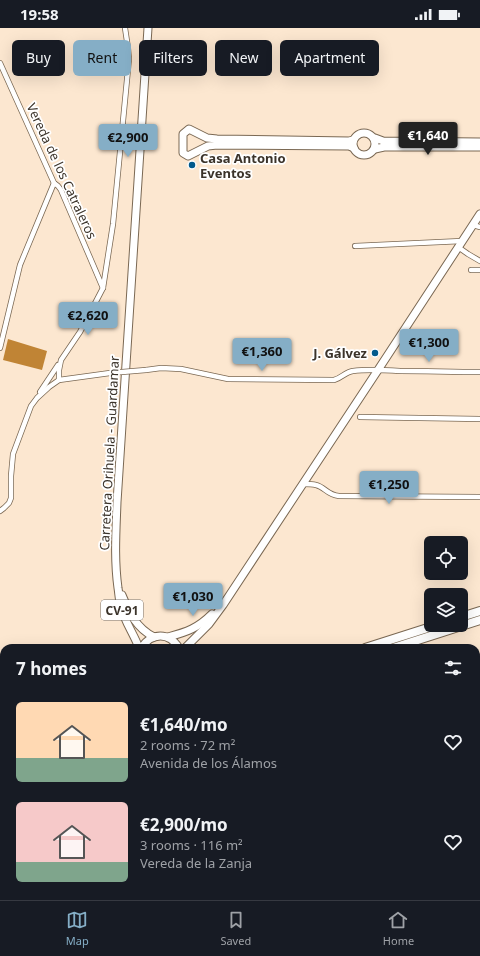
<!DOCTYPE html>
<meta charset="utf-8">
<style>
:root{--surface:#171b24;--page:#20242c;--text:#f1f3f6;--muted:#9ea1a6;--line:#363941;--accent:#85aec6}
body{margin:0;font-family:"Noto Sans",sans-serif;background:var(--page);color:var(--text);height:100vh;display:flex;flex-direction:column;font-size:15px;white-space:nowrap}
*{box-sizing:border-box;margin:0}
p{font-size:13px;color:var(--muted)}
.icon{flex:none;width:22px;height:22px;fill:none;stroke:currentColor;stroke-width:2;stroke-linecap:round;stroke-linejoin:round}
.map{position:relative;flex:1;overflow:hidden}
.side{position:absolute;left:0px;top:616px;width:480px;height:256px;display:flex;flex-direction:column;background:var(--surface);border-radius:12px 12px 0 0;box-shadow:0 4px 16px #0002}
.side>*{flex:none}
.banner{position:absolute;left:12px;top:12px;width:456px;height:36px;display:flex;gap:8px}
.buttons{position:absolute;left:424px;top:508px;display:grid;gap:8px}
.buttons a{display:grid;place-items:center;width:44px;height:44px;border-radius:6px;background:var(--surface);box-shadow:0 4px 16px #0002;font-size:20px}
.price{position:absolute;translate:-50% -34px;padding:0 9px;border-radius:4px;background:var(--accent);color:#111;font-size:13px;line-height:26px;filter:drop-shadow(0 1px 2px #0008)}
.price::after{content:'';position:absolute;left:50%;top:24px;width:12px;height:9px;margin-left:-6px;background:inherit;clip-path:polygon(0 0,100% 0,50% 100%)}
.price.active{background:#222;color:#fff}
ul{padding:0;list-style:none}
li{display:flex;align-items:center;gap:12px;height:100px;padding:0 16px}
li span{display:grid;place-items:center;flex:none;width:112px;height:80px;border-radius:6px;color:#555}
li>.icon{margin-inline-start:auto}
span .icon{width:48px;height:48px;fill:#fffc;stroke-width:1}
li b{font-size:17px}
h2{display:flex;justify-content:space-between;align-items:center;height:48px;padding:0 16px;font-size:17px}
.chip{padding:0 14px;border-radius:6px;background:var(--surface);box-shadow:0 4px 16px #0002;font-size:14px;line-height:36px}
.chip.active{background:var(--accent);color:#111}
.status{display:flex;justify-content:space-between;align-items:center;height:28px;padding:0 20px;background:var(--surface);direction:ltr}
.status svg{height:11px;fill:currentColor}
.dock{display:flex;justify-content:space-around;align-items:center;height:56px;border-top:1px solid var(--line);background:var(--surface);font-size:11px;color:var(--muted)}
.dock a{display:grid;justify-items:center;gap:2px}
.dock .active{color:var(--accent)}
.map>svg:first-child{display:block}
.water{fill:#c08435}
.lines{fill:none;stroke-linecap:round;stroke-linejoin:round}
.stream{stroke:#c08435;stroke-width:1}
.street-casing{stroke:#7a6853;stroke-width:6}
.secondary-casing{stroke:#7a6853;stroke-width:9}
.primary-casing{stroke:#7a6853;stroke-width:9}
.highway-casing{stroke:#7a6853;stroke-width:10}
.street{stroke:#fff;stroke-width:4.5}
.secondary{stroke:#fff;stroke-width:7}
.primary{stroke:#fff;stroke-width:7}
.highway{stroke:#fff;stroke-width:8}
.street-bridge-casing{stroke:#7a6853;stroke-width:6;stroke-linecap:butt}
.street-bridge{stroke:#fff;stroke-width:4.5}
.poi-dot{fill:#025a8c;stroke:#fff;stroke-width:1.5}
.labels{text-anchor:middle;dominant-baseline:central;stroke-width:3.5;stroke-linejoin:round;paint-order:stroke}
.shield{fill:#fff;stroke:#76706a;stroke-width:1}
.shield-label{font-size:12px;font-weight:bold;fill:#3b332a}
.poi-label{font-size:13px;font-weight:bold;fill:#3b332a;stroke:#fff;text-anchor:start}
.street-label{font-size:13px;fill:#3b332a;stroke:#fff}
</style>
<div class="status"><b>19:58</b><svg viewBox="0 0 49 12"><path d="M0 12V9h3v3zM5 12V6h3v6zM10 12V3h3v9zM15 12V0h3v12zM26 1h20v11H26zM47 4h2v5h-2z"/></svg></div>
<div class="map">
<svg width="480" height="872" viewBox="0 0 480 872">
<rect width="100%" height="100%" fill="#fce7d0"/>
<!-- water -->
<polygon class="water" points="8,311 47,323 42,342 3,332"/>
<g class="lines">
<!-- stream -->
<polyline class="stream" points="479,715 480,712"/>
<!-- street casing -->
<g class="street-casing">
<g id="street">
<polyline points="0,35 54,155 58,158 61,162 103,260"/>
<polyline points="473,197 480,199"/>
<polyline points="355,218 462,213"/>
<polyline points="458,219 468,226 480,233"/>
<polyline points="471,242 480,242"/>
<polyline points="0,320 20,237 54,155"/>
<path d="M146,342L161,340L181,341L228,351L334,352C342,350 345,344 353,343C368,341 384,342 400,343C426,343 453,344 480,344"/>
<polyline points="59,352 59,342 61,332 80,304 103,260 113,196 129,31 128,20 125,0"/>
<polyline points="40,364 58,337"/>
<polyline points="360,389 480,391"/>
<path d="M303,456C307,456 312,456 316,457C325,459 327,467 339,468L480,469"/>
<polyline points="0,483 4,480 9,475 11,470 11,448 13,426 31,378 37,370 49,359 59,352 110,345"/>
<polyline points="476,733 480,720"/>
<polyline points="210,868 214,872"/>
<polyline points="234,868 239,872"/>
<polyline points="436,872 437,868"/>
</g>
</g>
<!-- secondary casing -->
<g class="secondary-casing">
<g id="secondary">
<circle cx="364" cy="116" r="11"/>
<polyline points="375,110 383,113 480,114"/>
<polyline points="353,112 349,113 217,111 207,110 189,101 183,106 183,125 188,128 208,118 217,117 349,118 354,120"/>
<polyline points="375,121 384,119 480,119"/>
<path d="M168,609C187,604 198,600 212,586"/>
<polyline points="185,620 209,596 223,577 378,342 480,186"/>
<polyline points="29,872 32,868"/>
</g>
</g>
<!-- primary casing -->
<g class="primary-casing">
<g id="primary">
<path d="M122,567C129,584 136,600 154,609"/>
<path d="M139,620C134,606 124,593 121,578C119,572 119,566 118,560C114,531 116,503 117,474L148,0"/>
<path d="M141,620C152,604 169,604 179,620"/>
<polyline points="220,868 225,872"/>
</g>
</g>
<!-- highway casing -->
<g class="highway-casing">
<g id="highway">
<polyline points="461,589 480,583"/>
<polyline points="365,620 437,597"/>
<polyline points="393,620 480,592"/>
<polyline points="0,737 4,736"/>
<polyline points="0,747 4,745"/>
<polyline points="0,753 4,752"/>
</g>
</g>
<!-- street -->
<use href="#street" class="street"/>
<!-- secondary -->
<use href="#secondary" class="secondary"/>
<!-- primary -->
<use href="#primary" class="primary"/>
<!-- highway -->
<use href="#highway" class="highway"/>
<!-- street-bridge casing -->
<g class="street-bridge-casing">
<polyline id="street-bridge" points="110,345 146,342"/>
</g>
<!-- street-bridge -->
<use href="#street-bridge" class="street-bridge"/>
</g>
<!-- markers -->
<g class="poi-dot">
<circle cx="192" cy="137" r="4"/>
<circle cx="375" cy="325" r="4"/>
</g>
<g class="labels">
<!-- shield labels -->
<rect class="shield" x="101" y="572" width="42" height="20" rx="3"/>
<g class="shield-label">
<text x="122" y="582">CV-91</text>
</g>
<!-- poi labels -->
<g class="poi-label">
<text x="200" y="130">Casa Antonio<tspan x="200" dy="15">Eventos</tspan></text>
<text x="367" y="325" text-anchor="end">J. Gálvez</text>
</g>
<!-- street labels -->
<g class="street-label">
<text transform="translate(62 143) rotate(65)">Vereda de los Catraleros</text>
<text transform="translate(109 425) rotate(-87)">Carretera Orihuela - Guardamar</text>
</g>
</g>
</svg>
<div class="buttons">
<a><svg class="icon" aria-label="locate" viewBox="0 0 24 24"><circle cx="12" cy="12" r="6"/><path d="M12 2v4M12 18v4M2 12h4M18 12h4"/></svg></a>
<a><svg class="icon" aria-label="layers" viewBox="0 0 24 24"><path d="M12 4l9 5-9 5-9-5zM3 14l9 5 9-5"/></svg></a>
</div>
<b class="price active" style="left:428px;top:128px">€1,640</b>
<b class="price" style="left:128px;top:130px">€2,900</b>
<b class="price" style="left:88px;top:308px">€2,620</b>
<b class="price" style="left:429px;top:335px">€1,300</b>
<b class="price" style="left:262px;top:344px">€1,360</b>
<b class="price" style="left:389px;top:477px">€1,250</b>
<b class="price" style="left:193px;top:589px">€1,030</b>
<div class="banner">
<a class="chip">Buy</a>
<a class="chip active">Rent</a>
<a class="chip">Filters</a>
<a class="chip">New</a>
<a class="chip">Apartment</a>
</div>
<section class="side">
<h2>7 homes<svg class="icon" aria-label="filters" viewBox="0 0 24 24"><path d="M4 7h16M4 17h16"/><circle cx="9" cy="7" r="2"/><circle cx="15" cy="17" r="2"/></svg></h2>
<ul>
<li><span style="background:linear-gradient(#ffd9b3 70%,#7fa58c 0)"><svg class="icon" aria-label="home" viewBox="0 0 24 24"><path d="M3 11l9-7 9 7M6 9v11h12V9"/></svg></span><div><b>€1,640/mo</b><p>2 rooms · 72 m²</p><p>Avenida de los Álamos</p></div><svg class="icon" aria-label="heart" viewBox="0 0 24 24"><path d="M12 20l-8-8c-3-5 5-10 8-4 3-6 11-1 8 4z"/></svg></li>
<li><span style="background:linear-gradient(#f6c9c9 75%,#7fa58c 0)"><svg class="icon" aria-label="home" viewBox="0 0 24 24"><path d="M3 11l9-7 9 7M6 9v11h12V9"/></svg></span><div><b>€2,900/mo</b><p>3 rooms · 116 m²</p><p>Vereda de la Zanja</p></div><svg class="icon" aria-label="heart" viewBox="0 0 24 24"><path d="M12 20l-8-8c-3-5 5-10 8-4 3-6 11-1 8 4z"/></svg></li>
</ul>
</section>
</div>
<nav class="dock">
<a class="active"><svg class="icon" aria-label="map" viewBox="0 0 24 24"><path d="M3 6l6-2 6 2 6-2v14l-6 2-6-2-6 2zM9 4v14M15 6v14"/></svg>Map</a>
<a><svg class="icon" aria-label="saved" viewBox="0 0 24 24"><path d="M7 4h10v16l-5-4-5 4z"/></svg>Saved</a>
<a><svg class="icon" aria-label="home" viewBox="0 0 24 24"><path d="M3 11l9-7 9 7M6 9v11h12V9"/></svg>Home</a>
</nav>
